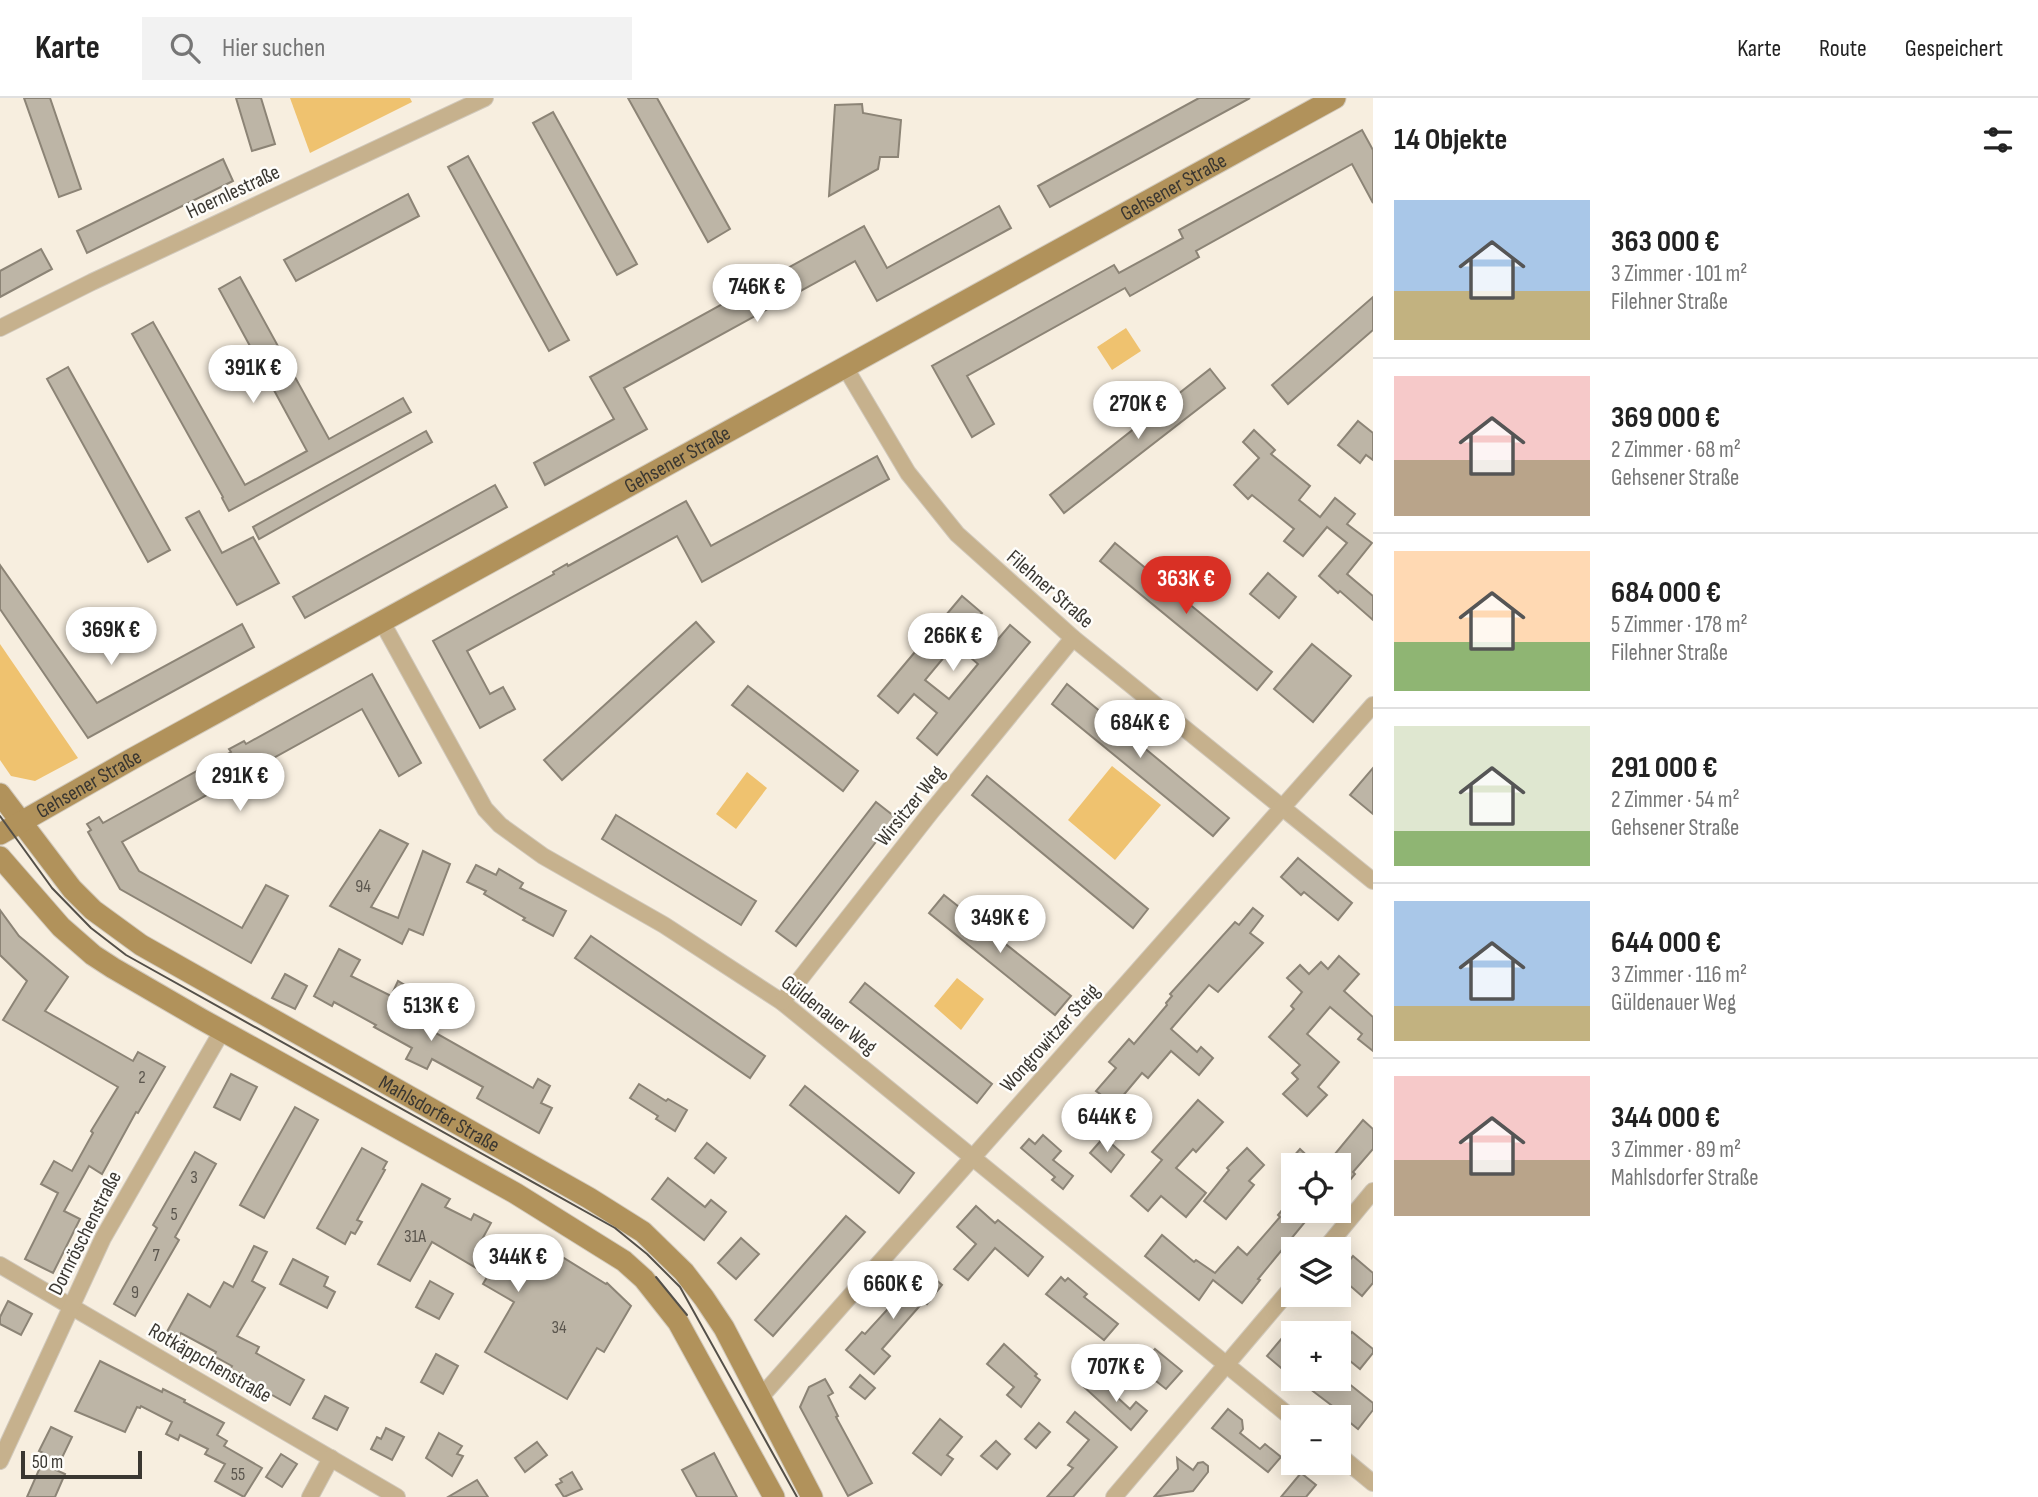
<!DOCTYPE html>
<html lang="de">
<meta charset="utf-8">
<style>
:root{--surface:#fff;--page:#f2f2f2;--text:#222;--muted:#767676;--line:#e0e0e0;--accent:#d93025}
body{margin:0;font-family:"Sofia Sans Condensed",sans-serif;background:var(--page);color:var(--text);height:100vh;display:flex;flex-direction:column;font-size:26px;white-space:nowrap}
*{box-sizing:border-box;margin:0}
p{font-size:23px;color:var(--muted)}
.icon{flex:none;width:38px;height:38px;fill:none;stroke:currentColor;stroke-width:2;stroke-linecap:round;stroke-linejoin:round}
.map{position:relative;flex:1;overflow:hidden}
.details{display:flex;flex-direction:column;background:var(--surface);width:665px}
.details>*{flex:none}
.buttons{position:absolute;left:1281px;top:1055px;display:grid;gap:14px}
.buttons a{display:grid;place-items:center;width:70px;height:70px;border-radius:0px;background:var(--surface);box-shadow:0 4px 18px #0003;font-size:35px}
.scale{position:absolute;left:21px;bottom:18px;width:121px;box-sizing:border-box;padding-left:7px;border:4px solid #3a3731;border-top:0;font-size:19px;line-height:24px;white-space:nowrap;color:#3a3731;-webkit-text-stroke:5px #fefdfa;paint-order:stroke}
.price{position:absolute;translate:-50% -60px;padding:0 16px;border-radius:24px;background:#fff;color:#222;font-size:23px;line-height:46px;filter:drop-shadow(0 2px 4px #0008)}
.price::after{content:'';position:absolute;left:50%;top:42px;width:21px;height:16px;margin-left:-10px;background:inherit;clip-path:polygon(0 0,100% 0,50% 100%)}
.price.on{background:var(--accent);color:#fff}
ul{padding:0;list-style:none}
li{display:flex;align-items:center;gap:21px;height:175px;padding:0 21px}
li+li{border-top:2px solid var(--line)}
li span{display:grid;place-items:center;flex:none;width:196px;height:140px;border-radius:0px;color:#555}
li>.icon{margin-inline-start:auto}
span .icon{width:84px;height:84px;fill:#fffc;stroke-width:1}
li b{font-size:30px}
h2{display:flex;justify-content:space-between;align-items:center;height:84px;padding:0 21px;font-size:30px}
header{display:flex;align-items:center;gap:42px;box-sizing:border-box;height:98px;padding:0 35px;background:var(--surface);border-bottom:2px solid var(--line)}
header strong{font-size:33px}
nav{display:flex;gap:38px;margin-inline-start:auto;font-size:24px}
.search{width:490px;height:63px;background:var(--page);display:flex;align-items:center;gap:18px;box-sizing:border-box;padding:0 24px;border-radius:0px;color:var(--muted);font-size:26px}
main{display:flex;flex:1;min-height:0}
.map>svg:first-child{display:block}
.green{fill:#efc26f}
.building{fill:#bdb5a6;stroke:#8c8476;stroke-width:2;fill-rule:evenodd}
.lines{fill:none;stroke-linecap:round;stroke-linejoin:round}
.minor-casing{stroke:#d1c9bc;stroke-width:18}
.secondary-casing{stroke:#d1c9bc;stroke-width:23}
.minor{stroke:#c6b18d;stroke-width:16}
.secondary{stroke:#b1925b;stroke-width:21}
.tram{stroke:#545049;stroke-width:2}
.labels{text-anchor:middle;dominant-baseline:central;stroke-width:5;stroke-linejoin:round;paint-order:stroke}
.number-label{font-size:18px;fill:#5b564e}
.street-label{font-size:21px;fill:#3a3731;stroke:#fefdfa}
</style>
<header>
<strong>Karte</strong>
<div class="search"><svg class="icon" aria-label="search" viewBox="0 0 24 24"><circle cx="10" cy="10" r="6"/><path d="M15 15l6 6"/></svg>Hier suchen</div>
<nav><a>Karte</a><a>Route</a><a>Gespeichert</a></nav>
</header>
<main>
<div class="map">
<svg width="1373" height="1399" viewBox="0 0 1373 1399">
<rect width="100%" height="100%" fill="#f7eedf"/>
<!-- green -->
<g class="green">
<polygon points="290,0 410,0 412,4 310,55"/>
<polygon points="1126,230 1141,253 1112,272 1097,249"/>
<polygon points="0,546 78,660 35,683 11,678 0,662"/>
<polygon points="1112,668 1161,707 1115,762 1068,722"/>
<polygon points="747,674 767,690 736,731 716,716"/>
<polygon points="957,880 984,901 961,932 934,908"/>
</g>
<!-- building -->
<g class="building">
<polygon points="24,0 50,0 81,91 59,99"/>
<polygon points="236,0 261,0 275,46 252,53"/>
<polygon points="628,0 657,0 730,131 708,144"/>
<polygon points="1199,0 1250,0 1050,109 1038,88"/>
<polygon points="862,6 863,15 901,22 898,59 880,59 878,71 829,98 835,7"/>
<polygon points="553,14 637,166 617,177 533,25"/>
<polygon points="1362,32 1373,52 1373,105 1352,66 1196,153 1199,159 1130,198 1125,190 967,278 994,326 972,339 932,268 1114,167 1119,175 1183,140 1179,132"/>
<polygon points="468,58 569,242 549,253 448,69"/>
<polygon points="223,61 233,83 87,155 77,133"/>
<polygon points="408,96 419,118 296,183 284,162"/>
<polygon points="999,108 1011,130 877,203 855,163 624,290 647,331 545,387 534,365 614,321 590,279 864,128 887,170"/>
<polygon points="41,151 52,171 0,199 0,173"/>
<polygon points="240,179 329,341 403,300 411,314 229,413 222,400 223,399 132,236 153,224 245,387 307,353 219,191"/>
<polygon points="1373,199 1373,232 1288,306 1272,287"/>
<polygon points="68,269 170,452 148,464 47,281"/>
<polygon points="1210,271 1225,290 1064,415 1050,397"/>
<polygon points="1358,323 1373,335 1373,362 1366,357 1360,365 1338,347"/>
<polygon points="1254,332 1275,352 1271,356 1310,388 1299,402 1320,419 1335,400 1355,416 1347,426 1372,445 1347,476 1373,498 1373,522 1340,493 1338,495 1319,478 1347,445 1327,429 1303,458 1284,443 1294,431 1252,397 1248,401 1234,387 1259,360 1243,344"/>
<polygon points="426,333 432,344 259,441 253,429"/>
<polygon points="877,358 889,381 702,484 677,438 467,553 490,596 503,589 515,611 480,630 433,543 554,476 553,474 567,466 568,468 686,403 711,448"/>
<polygon points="495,387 507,409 305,520 293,499"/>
<polygon points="199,413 222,455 253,439 279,485 237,507 186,420"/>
<polygon points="1115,445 1272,574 1257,592 1100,463"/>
<polygon points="0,467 97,605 242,526 254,549 88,640 0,511"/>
<polygon points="1268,475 1296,499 1279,520 1250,496"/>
<path d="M962,498L982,515L966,533L989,552L1010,527L1030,544L937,657L917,640L937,615L914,596L898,615L878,598ZM955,546L978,566L949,601L925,582Z"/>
<polygon points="696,524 714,544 562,682 544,662"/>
<polygon points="1312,546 1351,578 1313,624 1274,591"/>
<polygon points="372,576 421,665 399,678 362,611 122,744 139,773 242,830 266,787 288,798 251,865 120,791 88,734 91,732 87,726 99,719 103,725 231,654 229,651 244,643 246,646"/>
<polygon points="1067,586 1229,720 1213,738 1052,606"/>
<polygon points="748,588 858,673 843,693 732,607"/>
<polygon points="1373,670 1373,716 1350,697"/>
<polygon points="987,678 1148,811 1133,830 972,697"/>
<polygon points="876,704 895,719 796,848 776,833"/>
<polygon points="616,717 756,803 741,827 602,741"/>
<polygon points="380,732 408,746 371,809 398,820 423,753 450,766 423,837 409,831 402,846 330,808"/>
<polygon points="1298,760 1352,805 1338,822 1304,794 1301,797 1281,779"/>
<polygon points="476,767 496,777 499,771 523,785 520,790 566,813 553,838 523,822 525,820 484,796 486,793 467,784"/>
<polygon points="944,797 1071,898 1055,917 929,815"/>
<polygon points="1253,810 1263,818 1250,835 1263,845 1218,894 1209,887 1171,931 1197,954 1201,949 1213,960 1199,977 1171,953 1148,980 1142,975 1106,1018 1096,1009 1100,1004 1096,1001 1100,996 1096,993 1116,970 1109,964 1129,941 1134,946 1167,907 1166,905 1172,898 1170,896 1235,824 1239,827"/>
<polygon points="0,812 19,838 68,879 45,913 133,963 138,954 165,969 138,1015 136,1014 102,1076 89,1068 64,1113 80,1121 53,1175 25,1161 58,1095 41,1086 54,1063 72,1073 93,1035 91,1033 118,989 3,922 27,883 0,857"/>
<polygon points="591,838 765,958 750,980 575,860"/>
<polygon points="339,851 360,862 351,878 391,898 398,883 408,889 410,895 405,906 408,908 404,917 533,990 538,981 550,988 541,1005 552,1010 539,1035 477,1000 483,989 432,961 427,971 406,961 412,950 374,929 376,927 334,904 332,908 314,898"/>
<polygon points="1339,858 1359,876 1344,893 1373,919 1373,953 1358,941 1362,936 1330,909 1307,936 1339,964 1318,989 1327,997 1307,1018 1283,996 1298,981 1292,975 1300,967 1269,939 1294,911 1291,908 1302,894 1287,880 1300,867 1309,876 1321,864 1328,871"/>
<polygon points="285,876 307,888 295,911 272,900"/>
<polygon points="865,885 992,986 977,1005 850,904"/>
<polygon points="231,976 257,989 240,1022 214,1009"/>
<polygon points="639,986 666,1003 668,1001 687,1012 675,1033 656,1021 658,1018 630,1000"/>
<polygon points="805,988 914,1075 899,1095 790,1007"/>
<polygon points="1198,1002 1223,1024 1196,1054 1193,1051 1176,1070 1206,1095 1186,1119 1161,1098 1148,1113 1131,1098 1162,1062 1152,1054"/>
<polygon points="295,1009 318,1022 264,1120 240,1107"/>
<polygon points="1363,1022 1373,1031 1373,1051 1353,1074 1355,1076 1339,1095 1339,1068 1325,1068"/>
<polygon points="1043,1037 1061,1053 1053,1062 1073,1078 1063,1091 1052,1082 1055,1079 1021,1050 1029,1041 1035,1046"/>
<polygon points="1104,1039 1124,1057 1111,1074 1090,1055"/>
<polygon points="707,1045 726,1060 714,1075 695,1060"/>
<polygon points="362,1050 387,1064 383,1071 385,1072 357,1122 362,1124 355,1136 351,1134 345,1146 317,1130"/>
<polygon points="1247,1050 1264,1067 1249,1083 1254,1087 1226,1121 1204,1103 1229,1072 1227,1070"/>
<polygon points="1300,1051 1318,1068 1285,1068"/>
<polygon points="195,1054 216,1066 175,1139 179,1142 135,1218 114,1206 157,1130 153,1127"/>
<polygon points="668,1080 705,1109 711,1102 726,1114 704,1142 652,1101"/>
<polygon points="422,1086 450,1101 445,1109 471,1122 474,1116 491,1125 480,1145 531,1174 546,1149 606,1186 607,1185 631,1208 604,1254 597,1250 567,1301 485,1254 514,1204 483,1186 487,1179 480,1175 481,1173 432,1144 410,1183 378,1166"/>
<polygon points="1293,1099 1293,1113 1314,1113 1258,1181 1260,1182 1242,1205 1213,1182 1199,1202 1145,1158 1162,1137 1194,1164 1196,1162 1215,1175 1238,1149 1247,1157 1280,1119 1278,1117"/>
<polygon points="976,1108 995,1125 998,1122 1043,1159 1028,1178 995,1150 968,1182 954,1171 976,1146 957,1129"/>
<polygon points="846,1118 865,1134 773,1238 755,1222"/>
<polygon points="741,1140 759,1156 736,1181 718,1165"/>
<polygon points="254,1148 267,1154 252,1183 265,1190 237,1238 259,1249 256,1255 304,1282 290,1307 229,1273 232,1268 214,1258 216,1254 181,1235 174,1248 163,1241 188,1196 210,1209 224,1184 233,1189"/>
<polygon points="1353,1158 1373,1175 1373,1185 1362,1198 1347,1185 1339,1193 1339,1175"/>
<polygon points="293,1161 328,1179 324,1188 335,1194 327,1210 280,1186"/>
<polygon points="921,1169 942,1187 927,1206 924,1203 882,1251 890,1258 874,1276 846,1252 862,1234 865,1236 908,1189 905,1187"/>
<polygon points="1061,1179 1065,1183 1068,1180 1087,1196 1084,1199 1118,1226 1104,1242 1046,1196"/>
<polygon points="430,1183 453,1196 439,1221 416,1209"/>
<polygon points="8,1203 32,1216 21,1237 0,1226 0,1219"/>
<polygon points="1293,1227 1293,1280 1267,1258"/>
<polygon points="1352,1234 1373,1251 1373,1255 1360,1271 1339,1254 1339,1249"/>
<polygon points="1004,1246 1037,1276 1035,1278 1040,1282 1021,1309 1007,1297 1014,1289 987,1266"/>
<polygon points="1155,1251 1182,1273 1166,1291 1151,1279 1156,1273 1144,1264"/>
<polygon points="436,1256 458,1268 443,1296 421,1284"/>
<polygon points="100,1263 162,1294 163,1291 185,1302 184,1304 224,1325 217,1337 227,1343 224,1348 262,1370 244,1399 215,1383 225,1366 205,1356 208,1351 180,1337 178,1342 166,1336 172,1324 141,1308 140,1310 137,1309 125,1334 75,1313"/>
<polygon points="860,1277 875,1290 865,1301 850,1289"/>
<polygon points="1094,1278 1130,1311 1136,1304 1147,1313 1131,1332 1084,1289"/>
<polygon points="825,1281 833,1295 828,1298 838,1318 836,1319 872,1385 848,1398 800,1309 809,1289"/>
<polygon points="1297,1281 1343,1281 1373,1305 1373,1312 1358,1331 1338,1315 1339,1313"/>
<polygon points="325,1298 348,1310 337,1332 313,1320"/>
<polygon points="1228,1311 1242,1322 1243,1331 1240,1335 1260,1351 1265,1346 1281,1359 1268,1374 1212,1330"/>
<polygon points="1075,1314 1117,1349 1073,1399 1047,1399 1073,1370 1068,1367 1089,1342 1067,1324"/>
<polygon points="940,1321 962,1339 947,1357 953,1361 941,1377 913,1355"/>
<polygon points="1039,1325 1050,1334 1036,1350 1025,1341"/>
<polygon points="51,1329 72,1339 56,1372 65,1376 55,1399 27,1399 46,1356 39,1353"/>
<polygon points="386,1330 404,1339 392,1362 371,1351 377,1339 381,1341"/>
<polygon points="439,1335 462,1348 457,1356 463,1358 452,1378 426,1360"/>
<polygon points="996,1343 1010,1356 997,1371 981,1358"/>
<polygon points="537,1344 547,1357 525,1374 515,1360"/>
<polygon points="714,1355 737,1399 697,1399 682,1372"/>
<polygon points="281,1356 297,1366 282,1389 266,1379"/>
<polygon points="1177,1360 1193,1372 1198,1365 1203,1364 1208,1368 1208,1374 1193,1393 1154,1399 1178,1371"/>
<polygon points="572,1374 582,1391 564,1399 556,1387 562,1384 560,1381"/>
<polygon points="1301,1375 1316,1387 1306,1399 1281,1399"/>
<polygon points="477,1382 488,1399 448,1399"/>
</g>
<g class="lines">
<!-- minor casing -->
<g class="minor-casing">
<g id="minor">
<polyline points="0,230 92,184 485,0"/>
<polyline points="845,269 908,375 957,436 1073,540 1373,783"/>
<polyline points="382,524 485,711 500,727 543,758 664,827 782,904 1293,1321"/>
<polyline points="782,904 931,714 1073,540"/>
<polyline points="1324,1152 1373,1093"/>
<polyline points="0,1167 397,1399"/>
<polyline points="759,1301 1373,607"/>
<polyline points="1339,1357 1373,1385"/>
<polyline points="0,1363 103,1140 222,933"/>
<polyline points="310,1399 331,1360"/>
<polyline points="1114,1399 1293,1188"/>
</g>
</g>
<!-- secondary casing -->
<g class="secondary-casing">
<g id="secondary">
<path id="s1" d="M0,696L72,791L93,812L141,847L589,1100L643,1134L684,1174L704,1200L724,1230L812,1399"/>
<path id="s2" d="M0,736L130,662L1335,0"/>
<polyline points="0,759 61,829 93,857 113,870 201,921 515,1095 624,1163 644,1181 678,1224 774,1399"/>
</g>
</g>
<!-- minor -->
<use href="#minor" class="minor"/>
<!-- secondary -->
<use href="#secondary" class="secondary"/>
<!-- tram -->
<g class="tram">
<polyline points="0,718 52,790 91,830 126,857 615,1130 647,1156 680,1189 797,1399"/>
<polyline points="656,1179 687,1217"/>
</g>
</g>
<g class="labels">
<!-- number labels -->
<g class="number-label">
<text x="363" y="788">94</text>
<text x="142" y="979">2</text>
<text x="194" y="1079">3</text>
<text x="174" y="1116">5</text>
<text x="415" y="1138">31A</text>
<text x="156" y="1157">7</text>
<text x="135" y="1194">9</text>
<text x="559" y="1229">34</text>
<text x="238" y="1376">55</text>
</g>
<!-- street labels -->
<g class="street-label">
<text stroke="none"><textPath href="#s2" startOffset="1340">Gehsener Straße</textPath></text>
<text transform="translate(233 94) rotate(-25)">Hoernlestraße</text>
<text stroke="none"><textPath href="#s2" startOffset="774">Gehsener Straße</textPath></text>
<text transform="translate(1050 491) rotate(41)">Filehner Straße</text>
<text stroke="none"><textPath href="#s2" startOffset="102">Gehsener Straße</textPath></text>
<text transform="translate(910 708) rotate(-51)">Wirsitzer Weg</text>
<text transform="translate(829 917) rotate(38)">Güldenauer Weg</text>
<text transform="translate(1050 940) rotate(-48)">Wongrowitzer Steig</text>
<text stroke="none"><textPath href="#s1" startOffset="551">Mahlsdorfer Straße</textPath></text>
<text transform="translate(85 1135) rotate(-63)">Dornröschenstraße</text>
<text transform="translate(210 1265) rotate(30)">Rotkäppchenstraße</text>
</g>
</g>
</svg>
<div class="buttons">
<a><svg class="icon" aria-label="locate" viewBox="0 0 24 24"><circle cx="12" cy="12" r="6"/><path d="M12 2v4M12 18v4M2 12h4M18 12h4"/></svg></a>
<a><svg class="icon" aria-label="layers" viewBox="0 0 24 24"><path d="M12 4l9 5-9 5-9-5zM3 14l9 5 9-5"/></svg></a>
<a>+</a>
<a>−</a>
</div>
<div class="scale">50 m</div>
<b class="price" style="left:757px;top:226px">746K €</b>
<b class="price" style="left:253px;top:307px">391K €</b>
<b class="price" style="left:1138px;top:343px">270K €</b>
<b class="price on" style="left:1186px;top:518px">363K €</b>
<b class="price" style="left:111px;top:569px">369K €</b>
<b class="price" style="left:953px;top:575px">266K €</b>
<b class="price" style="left:1140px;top:662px">684K €</b>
<b class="price" style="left:240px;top:715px">291K €</b>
<b class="price" style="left:1000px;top:857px">349K €</b>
<b class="price" style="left:431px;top:945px">513K €</b>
<b class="price" style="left:1107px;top:1056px">644K €</b>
<b class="price" style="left:518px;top:1196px">344K €</b>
<b class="price" style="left:893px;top:1223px">660K €</b>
<b class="price" style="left:1116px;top:1306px">707K €</b>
</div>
<section class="details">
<h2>14 Objekte<svg class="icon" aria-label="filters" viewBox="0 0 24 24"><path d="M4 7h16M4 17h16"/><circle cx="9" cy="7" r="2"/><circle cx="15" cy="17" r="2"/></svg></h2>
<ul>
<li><span style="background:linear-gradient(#a9c7e8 65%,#c2b280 0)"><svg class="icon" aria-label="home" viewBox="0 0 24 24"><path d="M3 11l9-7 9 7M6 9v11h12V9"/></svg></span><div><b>363 000 €</b><p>3 Zimmer · 101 m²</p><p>Filehner Straße</p></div></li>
<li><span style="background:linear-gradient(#f6c9c9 60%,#b9a48a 0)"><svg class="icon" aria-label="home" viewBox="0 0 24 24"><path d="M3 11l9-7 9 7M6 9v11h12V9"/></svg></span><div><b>369 000 €</b><p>2 Zimmer · 68 m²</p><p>Gehsener Straße</p></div></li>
<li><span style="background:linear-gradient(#ffd9b3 65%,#8fb573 0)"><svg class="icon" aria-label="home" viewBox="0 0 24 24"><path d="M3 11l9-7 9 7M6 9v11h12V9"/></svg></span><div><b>684 000 €</b><p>5 Zimmer · 178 m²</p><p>Filehner Straße</p></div></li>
<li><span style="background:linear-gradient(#dfe7d0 75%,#8fb573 0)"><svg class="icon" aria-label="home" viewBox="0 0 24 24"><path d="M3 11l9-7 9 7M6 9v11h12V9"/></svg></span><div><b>291 000 €</b><p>2 Zimmer · 54 m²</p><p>Gehsener Straße</p></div></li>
<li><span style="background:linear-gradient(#a9c7e8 75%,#c2b280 0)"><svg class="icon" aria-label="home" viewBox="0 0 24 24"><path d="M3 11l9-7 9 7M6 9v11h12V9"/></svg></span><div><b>644 000 €</b><p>3 Zimmer · 116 m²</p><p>Güldenauer Weg</p></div></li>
<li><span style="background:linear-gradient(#f6c9c9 60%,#b9a48a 0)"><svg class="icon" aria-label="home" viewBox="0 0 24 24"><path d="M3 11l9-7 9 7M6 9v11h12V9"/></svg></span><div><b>344 000 €</b><p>3 Zimmer · 89 m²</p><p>Mahlsdorfer Straße</p></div></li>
</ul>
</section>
</main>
